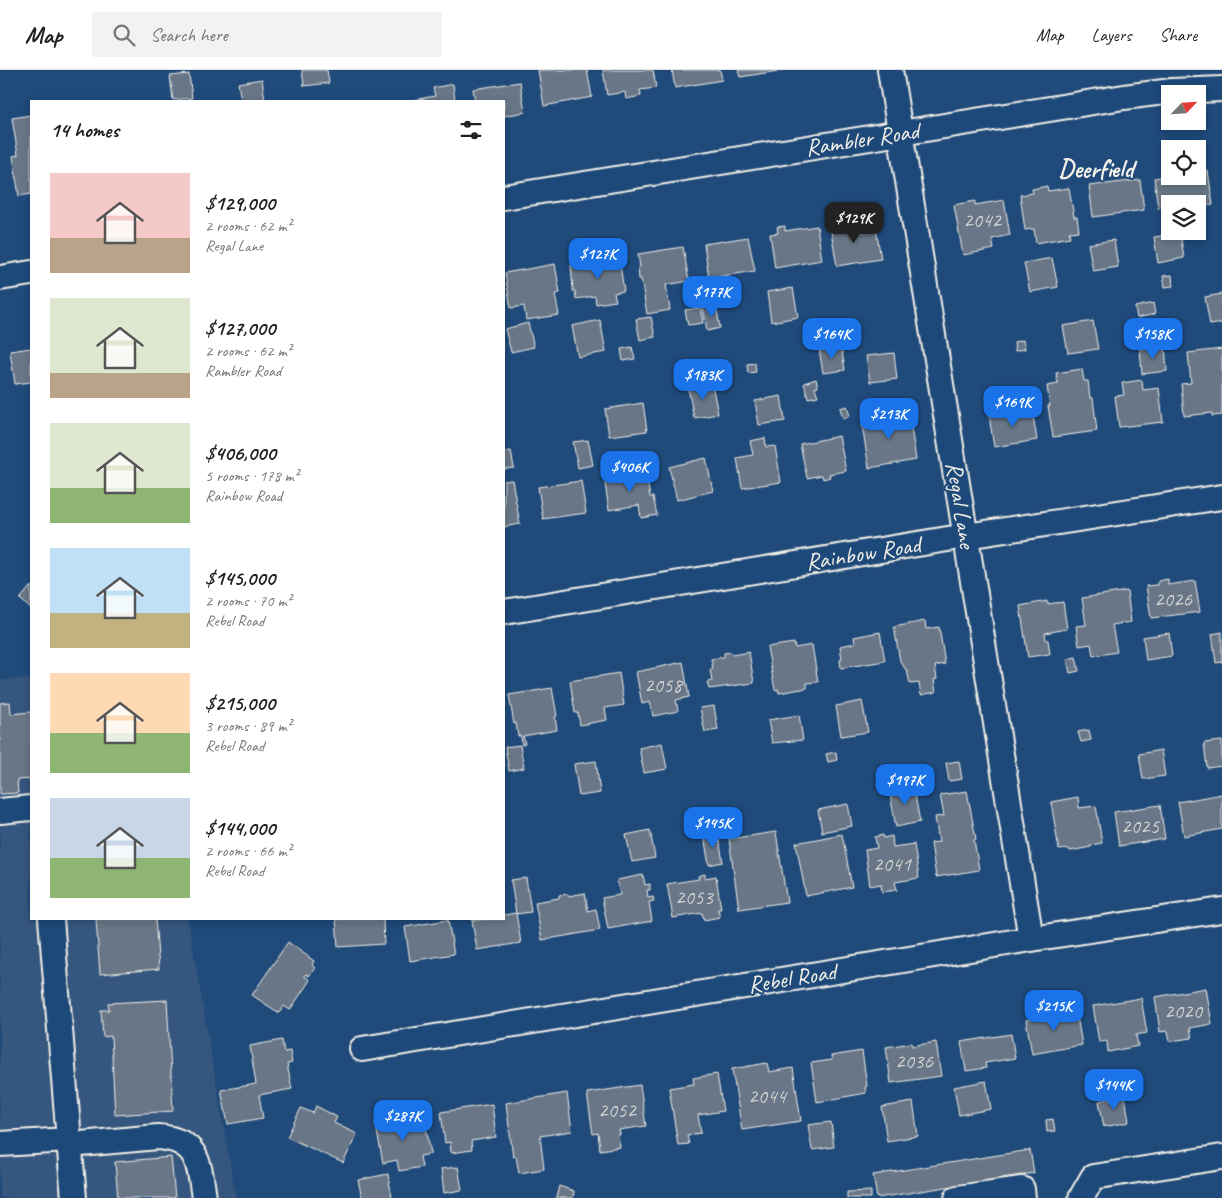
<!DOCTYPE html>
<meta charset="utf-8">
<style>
:root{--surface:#fff;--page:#f2f2f2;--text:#222;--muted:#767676;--line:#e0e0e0;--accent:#1a73e8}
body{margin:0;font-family:Caveat,sans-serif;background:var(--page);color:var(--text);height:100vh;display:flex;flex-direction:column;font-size:19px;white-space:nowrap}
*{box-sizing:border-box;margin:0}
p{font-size:16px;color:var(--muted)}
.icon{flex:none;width:28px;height:28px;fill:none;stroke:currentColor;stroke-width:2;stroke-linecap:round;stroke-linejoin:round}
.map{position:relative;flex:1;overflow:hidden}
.sheet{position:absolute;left:30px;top:30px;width:475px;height:820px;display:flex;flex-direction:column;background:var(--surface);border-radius:0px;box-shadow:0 2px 8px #0003}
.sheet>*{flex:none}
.needle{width:32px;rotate:65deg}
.tools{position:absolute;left:1161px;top:15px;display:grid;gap:10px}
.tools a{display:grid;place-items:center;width:45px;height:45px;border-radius:0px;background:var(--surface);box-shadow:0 2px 8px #0003;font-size:25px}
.price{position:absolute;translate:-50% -42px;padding:0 11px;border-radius:10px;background:var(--accent);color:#fff;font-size:16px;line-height:32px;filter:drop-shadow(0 1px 2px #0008)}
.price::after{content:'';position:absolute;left:50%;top:30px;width:15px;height:11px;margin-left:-8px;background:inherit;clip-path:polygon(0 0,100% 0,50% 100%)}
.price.active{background:#222;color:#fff}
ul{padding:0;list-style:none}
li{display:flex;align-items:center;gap:15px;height:125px;padding:0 20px}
li span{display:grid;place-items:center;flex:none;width:140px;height:100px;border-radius:0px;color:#555}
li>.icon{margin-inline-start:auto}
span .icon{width:60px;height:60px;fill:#fffc;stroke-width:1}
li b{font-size:21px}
h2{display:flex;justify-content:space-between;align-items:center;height:60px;padding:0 20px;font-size:21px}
header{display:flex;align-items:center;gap:30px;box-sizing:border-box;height:70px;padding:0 25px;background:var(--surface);border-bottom:1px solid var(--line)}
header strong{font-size:24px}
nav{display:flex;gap:28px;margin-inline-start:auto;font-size:18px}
.search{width:350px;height:45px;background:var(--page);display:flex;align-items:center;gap:12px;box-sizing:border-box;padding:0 18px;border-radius:0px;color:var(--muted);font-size:19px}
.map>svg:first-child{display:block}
.built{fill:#35577e}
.building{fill:#687687;stroke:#f4f1e8}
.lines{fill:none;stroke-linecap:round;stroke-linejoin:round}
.minor-casing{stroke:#f4f1e8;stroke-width:28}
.minor{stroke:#1f4a7a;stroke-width:24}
.labels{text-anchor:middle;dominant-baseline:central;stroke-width:4;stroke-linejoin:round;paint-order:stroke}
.number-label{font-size:21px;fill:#d1d2d0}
.street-label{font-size:24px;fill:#f4f1e8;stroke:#1f4a7a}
.neighbourhood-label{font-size:25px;font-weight:bold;fill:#f4f1e8;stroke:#1f4a7a}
</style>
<header>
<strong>Map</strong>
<div class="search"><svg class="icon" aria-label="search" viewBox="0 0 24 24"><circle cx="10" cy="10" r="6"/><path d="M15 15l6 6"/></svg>Search here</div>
<nav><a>Map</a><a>Layers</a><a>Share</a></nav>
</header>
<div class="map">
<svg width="1222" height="1128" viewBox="0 0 1222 1128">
<rect width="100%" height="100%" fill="#1f4a7a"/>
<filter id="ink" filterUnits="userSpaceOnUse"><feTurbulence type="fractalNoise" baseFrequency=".02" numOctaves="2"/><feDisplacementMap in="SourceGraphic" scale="10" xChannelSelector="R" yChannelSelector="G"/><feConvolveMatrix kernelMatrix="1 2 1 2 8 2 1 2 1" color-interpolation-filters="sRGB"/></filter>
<g filter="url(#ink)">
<!-- built -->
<polygon class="built" points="31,608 31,849 188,849 236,1128 0,1128 0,610"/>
<!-- building -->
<g class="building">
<polygon points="302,0 327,0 329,13 304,16"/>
<polygon points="538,0 587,0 592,27 544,36"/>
<polygon points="603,0 653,0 656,18 640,20 641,26 626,29 625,22 607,25"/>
<polygon points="672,0 720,0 722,10 675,18"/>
<polygon points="738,0 784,0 740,7"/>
<polygon points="189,4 192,28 173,30 170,6"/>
<polygon points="262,9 265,31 241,31 238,13"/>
<polygon points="520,12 525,42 504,46 504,31 475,31 473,19"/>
<polygon points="453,14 455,31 408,31 435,26 433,18"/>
<polygon points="31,45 31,124 19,126 13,86 18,85 12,48"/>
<polygon points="1208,101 1213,135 1198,137 1198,145 1198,134 1170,134 1170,136 1158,138 1154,108 1170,106 1198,106 1198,102"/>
<polygon points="1140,110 1144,140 1093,147 1089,116"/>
<polygon points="1047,116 1048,121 1069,118 1074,147 1077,147 1079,161 1069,162 1070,167 1036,173 1034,159 1025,160 1020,125 1033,123 1032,119"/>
<polygon points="1004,130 1010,165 992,169 994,179 963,185 954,135 975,131 975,135"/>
<polygon points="858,150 860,162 876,159 881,189 837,196 830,155"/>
<polygon points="785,156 785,161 817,156 822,190 775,198 770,164 778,163 777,157"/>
<polygon points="1180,163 1184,188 1158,193 1154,167"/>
<polygon points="748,167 755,201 709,208 704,174"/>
<polygon points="1114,170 1118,197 1093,201 1088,174"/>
<polygon points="683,177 689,211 666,215 670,240 647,244 641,209 639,209 638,197 640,197 638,184"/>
<polygon points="619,188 624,221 614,223 616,231 596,234 595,226 576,229 575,221 573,221 571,195"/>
<polygon points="1052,188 1058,217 1030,222 1024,193"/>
<polygon points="555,194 560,223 555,224 559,245 526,250 524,236 511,238 505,203"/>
<polygon points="1172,205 1173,216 1165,217 1163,206"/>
<polygon points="793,218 798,247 771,252 767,222"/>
<polygon points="1222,224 1222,253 1210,255 1205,227"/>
<polygon points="1153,233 1155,244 1137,248 1135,237"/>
<polygon points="716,234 720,258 707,261 703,237"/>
<polygon points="700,238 703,253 688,255 685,240"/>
<polygon points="651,247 655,267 640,270 636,249"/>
<polygon points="600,250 606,282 578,287 572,256"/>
<polygon points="1093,251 1098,279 1068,283 1063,256"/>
<polygon points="528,253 534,277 511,282 505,259"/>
<polygon points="1023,270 1025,279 1015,281 1014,272"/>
<polygon points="841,276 845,300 823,303 819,279"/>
<polygon points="1165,276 1167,301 1142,304 1140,279"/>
<polygon points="632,277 635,289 623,291 621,279"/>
<polygon points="31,278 31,312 15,314 10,281"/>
<polygon points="1222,279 1222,345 1212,346 1212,343 1184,346 1181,314 1191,313 1188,283"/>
<polygon points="894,283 897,309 870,312 866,286"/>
<polygon points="755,293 756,302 748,303 747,294"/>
<polygon points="1082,299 1084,311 1088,311 1090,328 1093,328 1097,361 1053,367 1048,336 1050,336 1047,316 1058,314 1056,303"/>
<polygon points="816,309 818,317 815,318 818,326 808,328 804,313"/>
<polygon points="1142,310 1143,320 1159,318 1163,352 1119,357 1115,326 1124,325 1122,313"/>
<polygon points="712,314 718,344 694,348 688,318"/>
<polygon points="781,326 785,351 759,355 755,331"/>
<polygon points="643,333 647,361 609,366 605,339"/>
<polygon points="847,336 850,346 843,348 840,338"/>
<polygon points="903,340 906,357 911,357 916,390 869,398 862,355 877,352 875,345"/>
<polygon points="1032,340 1037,370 994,377 989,346"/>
<polygon points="839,366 846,401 829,404 830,407 823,409 822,405 807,408 800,374"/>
<polygon points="765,368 766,377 775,376 781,412 742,418 737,388 753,385 750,371"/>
<polygon points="588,370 593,395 578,398 573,372"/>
<polygon points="511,381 514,398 504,399 504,382"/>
<polygon points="706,388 713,421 677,430 669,397"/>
<polygon points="645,400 650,427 653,427 657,445 641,448 639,435 609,440 604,407"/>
<polygon points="512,410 520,454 504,457 504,411"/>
<polygon points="581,411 586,443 543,449 538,417"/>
<polygon points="1168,509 1168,515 1195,511 1200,542 1151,548 1146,516 1158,515 1158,511"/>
<polygon points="31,516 31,539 20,529"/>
<polygon points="1127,521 1131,552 1112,555 1117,582 1093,586 1091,574 1079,576 1076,556 1086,555 1082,528"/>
<polygon points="1047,531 1047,534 1063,532 1067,559 1045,563 1046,570 1048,570 1050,584 1028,587 1020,536"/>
<polygon points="925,551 926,559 939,557 945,594 935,596 937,609 934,610 936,622 921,625 919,613 910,614 907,600 906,600 900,591 894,557"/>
<polygon points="880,562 885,591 841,598 840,590 842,589 840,576 855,573 854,567"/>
<polygon points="1222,562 1222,592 1216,593 1212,564"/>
<polygon points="1169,563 1172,586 1146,590 1143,567"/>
<polygon points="794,573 795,578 812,575 818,612 807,613 807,618 779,623 778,619 775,620 767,577"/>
<polygon points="731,582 732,585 749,582 754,613 709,619 707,612 712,611 710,600 713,599 711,589 724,587 724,583"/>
<polygon points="1076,587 1079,601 1070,603 1067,589"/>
<polygon points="683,592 689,627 676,630 678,641 653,646 650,632 642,634 636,602"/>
<polygon points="619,603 624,635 605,638 607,650 580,655 578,643 575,643 570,611"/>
<polygon points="552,618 557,646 555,647 557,660 523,666 525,674 522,675 521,666 518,666 516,653 514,654 509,625"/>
<polygon points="862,631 868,662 841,666 836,636"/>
<polygon points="10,632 11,644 31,642 31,709 17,710 18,723 0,724 0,633"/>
<polygon points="714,636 718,660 705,662 700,638"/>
<polygon points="799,645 803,670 772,673 768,650"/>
<polygon points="1089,660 1091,670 1081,672 1078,662"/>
<polygon points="1222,671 1222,696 1207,698 1204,673"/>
<polygon points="662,673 667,699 644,703 639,678"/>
<polygon points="520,675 524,698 509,701 505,677"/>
<polygon points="1161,680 1165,706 1143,709 1139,684"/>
<polygon points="836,682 837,690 828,692 826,684"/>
<polygon points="596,691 600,723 579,726 574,694"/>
<polygon points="959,691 962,709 949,711 946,693"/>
<polygon points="909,710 911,721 914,720 920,752 896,757 890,724 902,722 900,712"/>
<polygon points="967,721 976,769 974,770 979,800 936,807 931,773 939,772 935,747 944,746 940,725"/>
<polygon points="1222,724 1222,759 1184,766 1178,732"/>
<polygon points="1078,727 1079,738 1096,736 1102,773 1091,775 1091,777 1070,781 1069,779 1059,780 1051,732"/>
<polygon points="848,734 852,756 822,762 818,740"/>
<polygon points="1160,735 1165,769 1119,776 1114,742"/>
<polygon points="650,760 655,788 632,792 626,765"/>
<polygon points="776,762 787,832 739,839 729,769"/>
<polygon points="718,764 723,792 709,795 704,766"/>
<polygon points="842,764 852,817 806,826 796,773"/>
<polygon points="883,765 884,768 892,766 893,777 914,774 919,808 895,812 897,820 882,822 881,814 870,816 865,780 877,778 875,767"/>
<polygon points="705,804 705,808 716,806 721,839 718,839 720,847 704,850 702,843 673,848 667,814 699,809 698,806"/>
<polygon points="643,805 645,815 650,814 650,820 647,820 648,828 653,827 654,831 649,832 652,851 608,859 602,828 620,825 617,810"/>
<polygon points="526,808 531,842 516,844 511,810"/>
<polygon points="585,823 588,841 596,839 600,860 542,870 535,832 559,828 559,825 568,824 568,826"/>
<polygon points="516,843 521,873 477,880 472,850 504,849 504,845"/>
<polygon points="96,849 155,849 159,899 100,904"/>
<polygon points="336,849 383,849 384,874 338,877"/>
<polygon points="448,850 454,884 410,891 405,857"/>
<polygon points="288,872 314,891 312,895 315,898 309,906 306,904 304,906 310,910 290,940 284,936 279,943 252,925"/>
<polygon points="1206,918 1212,954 1190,958 1192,968 1170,971 1168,961 1160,962 1155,927"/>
<polygon points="1141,928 1147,963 1136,965 1138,976 1108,982 1107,971 1099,972 1093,936"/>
<polygon points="167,930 173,1041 115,1045 111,966 103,967 101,940 109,940 108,933"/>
<polygon points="1076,941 1082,975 1032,984 1026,950"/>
<polygon points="1011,964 1015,988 985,993 986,998 966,1001 961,972"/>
<polygon points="282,970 284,982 290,981 292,993 287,994 292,1019 259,1025 263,1048 228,1054 221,1020 256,1014 250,976"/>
<polygon points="936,972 941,1006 891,1013 886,977 912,973 912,976"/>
<polygon points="862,981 867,1016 865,1017 866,1023 817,1032 811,993 832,990 831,986"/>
<polygon points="767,993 769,1002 793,998 801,1051 742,1060 732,999"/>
<polygon points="717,1004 723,1041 698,1045 701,1063 687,1065 689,1074 678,1075 669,1018 694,1014 693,1008"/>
<polygon points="986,1011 991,1039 959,1045 954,1017"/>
<polygon points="640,1015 646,1056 619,1060 620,1065 618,1065 620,1077 600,1080 598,1063 593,1064 587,1023"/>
<polygon points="567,1023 572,1061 540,1066 544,1099 519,1103 516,1086 513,1087 506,1033"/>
<polygon points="1125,1026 1129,1052 1104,1057 1099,1031"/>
<polygon points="913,1032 918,1066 887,1071 882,1037"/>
<polygon points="492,1034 496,1067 471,1071 472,1080 451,1083 450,1072 445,1073 441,1042"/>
<polygon points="316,1036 337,1047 334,1053 357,1064 343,1093 287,1067 301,1038 313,1043"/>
<polygon points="409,1045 411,1054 425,1052 431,1084 420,1086 422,1097 399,1101 397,1090 383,1093 375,1051"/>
<polygon points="1053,1049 1055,1061 1047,1062 1046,1050"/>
<polygon points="831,1052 834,1077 812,1080 808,1055"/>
<polygon points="1030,1080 1034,1103 877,1128 873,1105"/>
<polygon points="171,1087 175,1128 118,1128 115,1092"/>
<polygon points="458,1097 462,1120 444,1123 441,1099"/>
<polygon points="388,1104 392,1128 362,1128 358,1110"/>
<polygon points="559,1116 574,1121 573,1128 556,1128"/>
<polygon points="871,1121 871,1128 847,1128 847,1122"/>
</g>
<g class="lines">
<!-- minor casing -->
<g class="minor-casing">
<g id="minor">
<polyline points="890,0 1031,869"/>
<polyline points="504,127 1124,27 1172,21 1222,19"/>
<polyline points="0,208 31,203"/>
<polyline points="504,542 966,466 1222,427"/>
<polyline points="0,741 31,738"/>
<polyline points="362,979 1031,869 1222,840"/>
<polyline points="69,1070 74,1128"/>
<polyline points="0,1074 69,1070 51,849"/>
<path d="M69,1075L158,1067C199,1070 199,1094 204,1128"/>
<polyline points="957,1128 1022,1119 1023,1128"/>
<polyline points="1081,1128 1093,1107 1222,1087"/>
</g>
</g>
<!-- minor -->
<use href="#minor" class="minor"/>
</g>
</g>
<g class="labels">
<!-- number labels -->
<g class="number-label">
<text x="982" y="150">2042</text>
<text x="1173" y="529">2026</text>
<text x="663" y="615">2058</text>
<text x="1140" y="756">2025</text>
<text x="892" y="794">2041</text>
<text x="694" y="827">2053</text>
<text x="1183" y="941">2020</text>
<text x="914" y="991">2036</text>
<text x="767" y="1026">2044</text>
<text x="617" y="1040">2052</text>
</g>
<!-- street labels -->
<g class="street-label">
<text transform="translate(862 69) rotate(-9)">Rambler Road</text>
<text transform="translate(961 435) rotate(81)">Regal Lane</text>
<text transform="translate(863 483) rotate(-9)">Rainbow Road</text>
<text transform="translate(792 908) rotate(-9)">Rebel Road</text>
</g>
<!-- neighbourhood labels -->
<g class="neighbourhood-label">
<text x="1096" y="99">Deerfield</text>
</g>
</g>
</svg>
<div class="tools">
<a><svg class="needle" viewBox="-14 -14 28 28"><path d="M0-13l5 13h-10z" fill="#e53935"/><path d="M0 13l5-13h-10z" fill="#767676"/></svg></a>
<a><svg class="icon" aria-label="locate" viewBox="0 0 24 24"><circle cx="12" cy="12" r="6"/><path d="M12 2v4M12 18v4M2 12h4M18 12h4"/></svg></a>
<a><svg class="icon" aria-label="layers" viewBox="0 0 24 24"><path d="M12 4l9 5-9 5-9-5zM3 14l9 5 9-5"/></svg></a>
</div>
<b class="price active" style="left:854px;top:174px">$129K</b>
<b class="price" style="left:598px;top:210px">$127K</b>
<b class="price" style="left:712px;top:248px">$177K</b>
<b class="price" style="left:832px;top:290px">$164K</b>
<b class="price" style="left:1153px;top:290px">$158K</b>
<b class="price" style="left:703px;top:331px">$183K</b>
<b class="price" style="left:1013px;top:358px">$169K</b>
<b class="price" style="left:889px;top:370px">$213K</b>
<b class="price" style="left:630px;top:423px">$406K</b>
<b class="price" style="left:905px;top:736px">$197K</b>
<b class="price" style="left:713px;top:779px">$145K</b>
<b class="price" style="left:1054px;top:962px">$215K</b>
<b class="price" style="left:1114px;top:1041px">$144K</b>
<b class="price" style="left:403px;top:1072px">$287K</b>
<section class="sheet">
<h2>14 homes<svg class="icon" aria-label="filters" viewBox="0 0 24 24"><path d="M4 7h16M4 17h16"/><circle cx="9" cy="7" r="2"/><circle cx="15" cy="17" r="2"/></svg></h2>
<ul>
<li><span style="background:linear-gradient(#f6c9c9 65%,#b9a48a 0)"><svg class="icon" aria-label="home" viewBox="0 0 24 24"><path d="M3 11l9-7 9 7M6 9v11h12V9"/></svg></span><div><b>$129,000</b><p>2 rooms · 62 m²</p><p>Regal Lane</p></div></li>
<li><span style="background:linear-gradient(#dfe7d0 75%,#b9a48a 0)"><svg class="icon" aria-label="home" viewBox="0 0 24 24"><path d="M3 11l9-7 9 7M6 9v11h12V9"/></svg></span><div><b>$127,000</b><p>2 rooms · 62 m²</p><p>Rambler Road</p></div></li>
<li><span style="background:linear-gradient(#dfe7d0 65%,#8fb573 0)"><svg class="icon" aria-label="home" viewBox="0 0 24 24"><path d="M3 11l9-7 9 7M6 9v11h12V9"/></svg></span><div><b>$406,000</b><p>5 rooms · 178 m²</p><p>Rainbow Road</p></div></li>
<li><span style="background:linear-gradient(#bfe0f5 65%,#c2b280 0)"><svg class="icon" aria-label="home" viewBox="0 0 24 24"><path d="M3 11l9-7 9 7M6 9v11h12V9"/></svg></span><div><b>$145,000</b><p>2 rooms · 70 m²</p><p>Rebel Road</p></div></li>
<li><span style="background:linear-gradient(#ffd9b3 60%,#8fb573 0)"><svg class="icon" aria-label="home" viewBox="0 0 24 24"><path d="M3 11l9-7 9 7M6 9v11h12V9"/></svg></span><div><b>$215,000</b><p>3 rooms · 89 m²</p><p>Rebel Road</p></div></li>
<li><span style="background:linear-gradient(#c9d6e8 60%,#8fb573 0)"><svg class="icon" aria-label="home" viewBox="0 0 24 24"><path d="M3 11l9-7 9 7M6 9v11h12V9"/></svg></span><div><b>$144,000</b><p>2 rooms · 66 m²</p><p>Rebel Road</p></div></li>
</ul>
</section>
</div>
